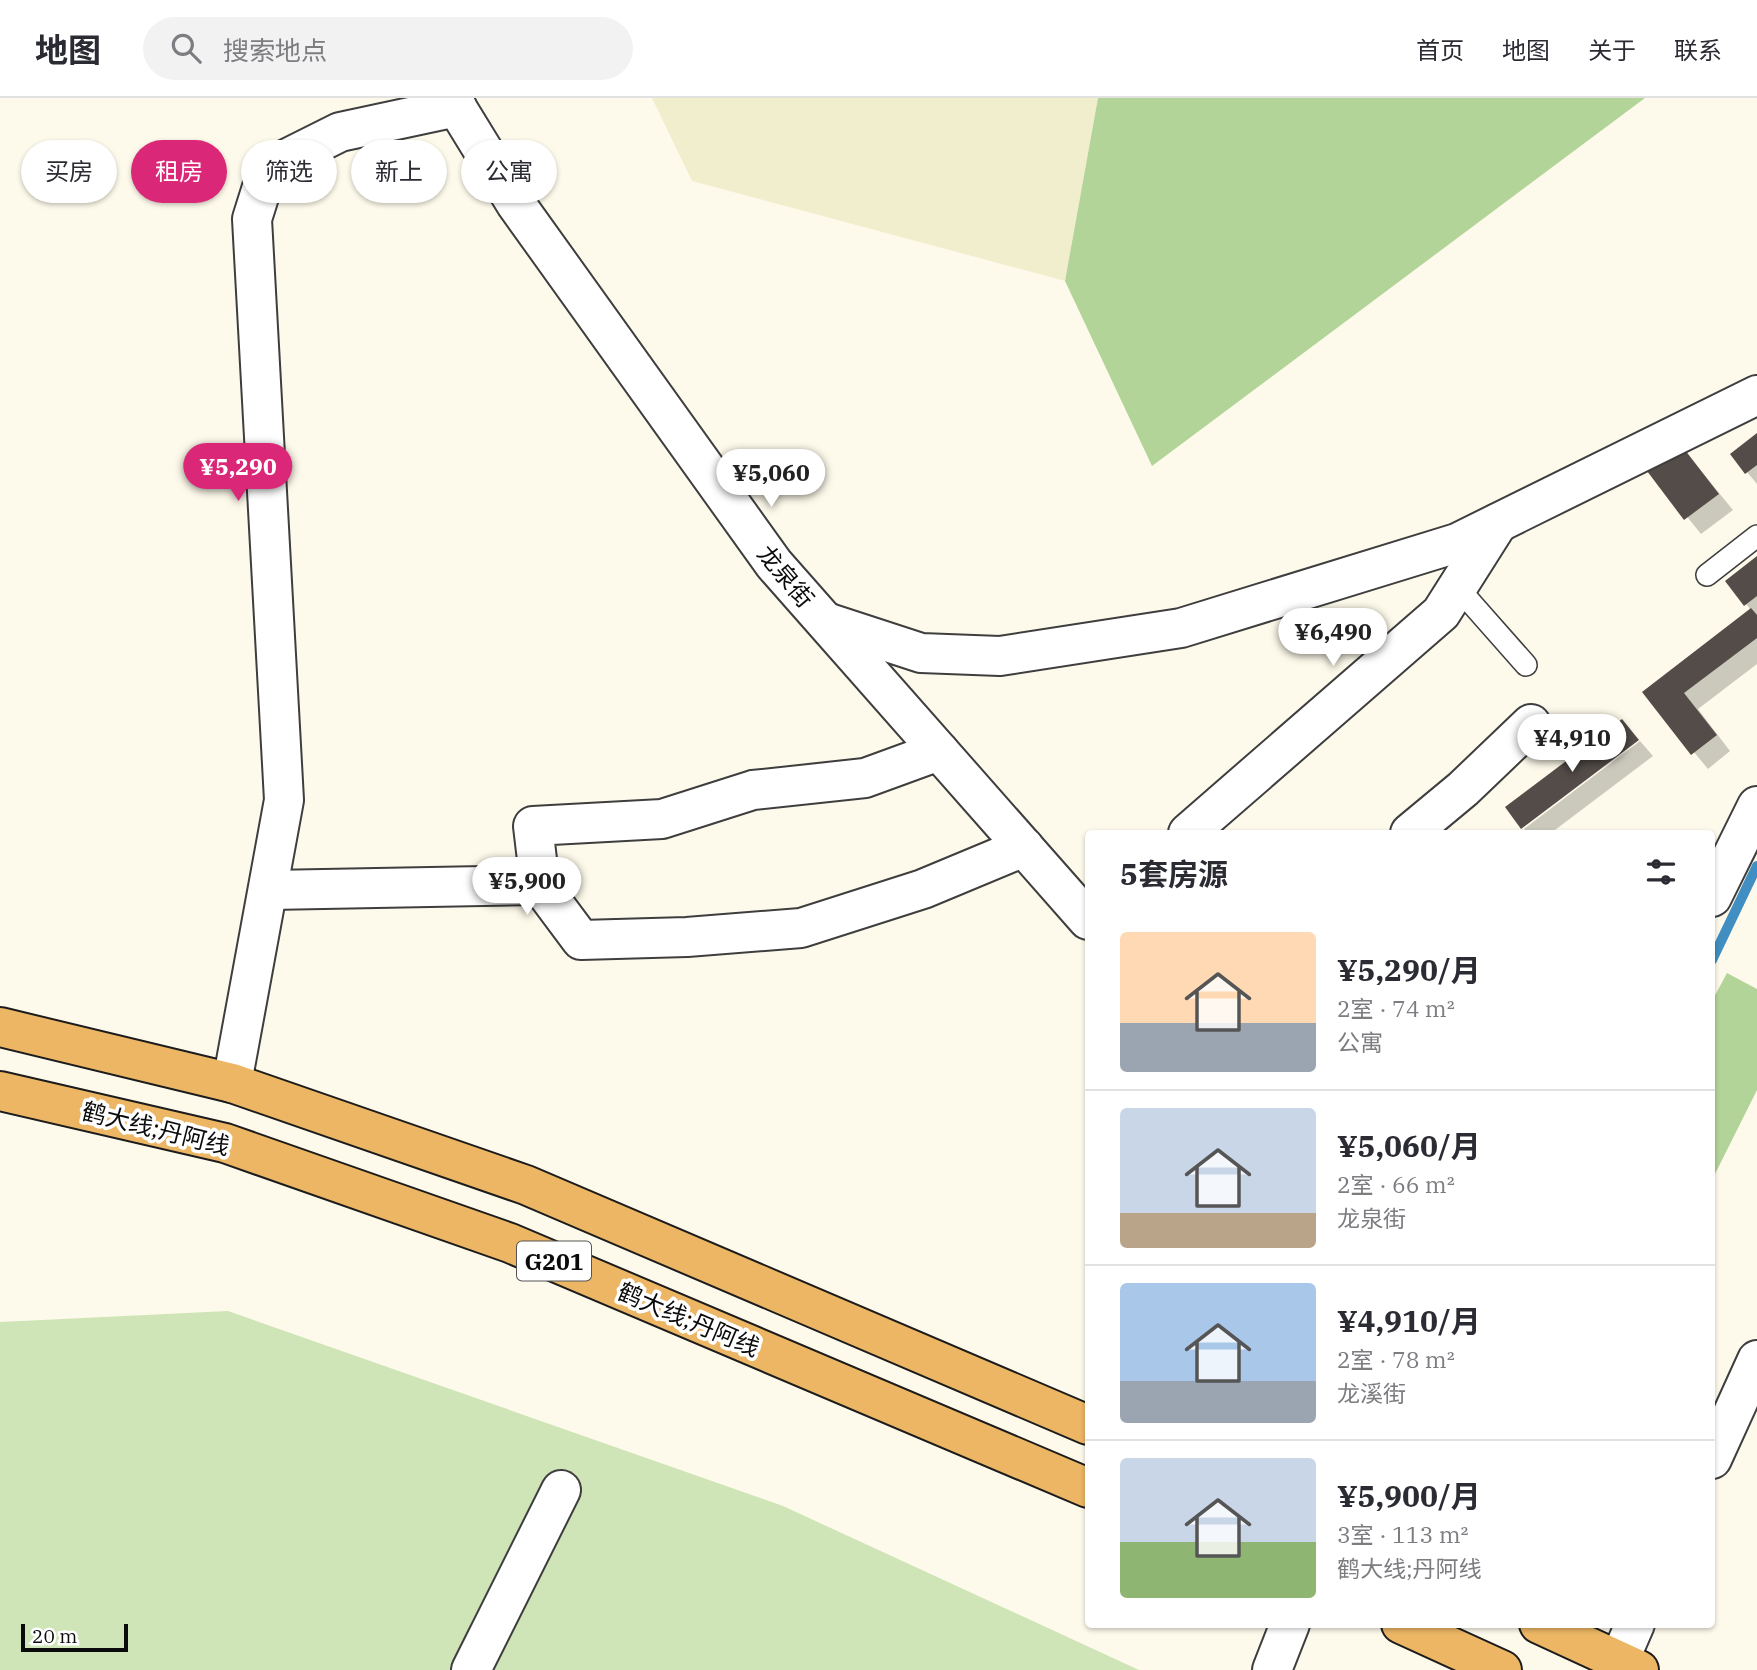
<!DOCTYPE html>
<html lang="zh">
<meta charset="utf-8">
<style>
:root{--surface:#fff;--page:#f2f2f3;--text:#2b2b33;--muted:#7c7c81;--line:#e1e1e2;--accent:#db2777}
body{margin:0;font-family:"IBM Plex Serif","Noto Sans SC",serif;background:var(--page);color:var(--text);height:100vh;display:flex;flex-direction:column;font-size:26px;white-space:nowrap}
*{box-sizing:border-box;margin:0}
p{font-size:23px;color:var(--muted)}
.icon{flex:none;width:38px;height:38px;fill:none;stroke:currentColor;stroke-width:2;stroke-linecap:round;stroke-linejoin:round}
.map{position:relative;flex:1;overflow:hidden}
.drawer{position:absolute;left:1085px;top:732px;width:630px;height:798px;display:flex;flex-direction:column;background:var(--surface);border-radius:7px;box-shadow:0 2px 5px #0004}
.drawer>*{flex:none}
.banner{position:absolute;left:21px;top:42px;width:665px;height:63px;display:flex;gap:14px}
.scale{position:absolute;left:21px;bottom:18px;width:107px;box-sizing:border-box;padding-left:7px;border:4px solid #0b0b0b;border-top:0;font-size:19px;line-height:24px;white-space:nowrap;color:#0b0b0b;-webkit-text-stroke:5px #fff;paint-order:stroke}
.price{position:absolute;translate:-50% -60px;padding:0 16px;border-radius:24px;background:#fff;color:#222;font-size:23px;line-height:46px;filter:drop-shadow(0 2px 4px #0008)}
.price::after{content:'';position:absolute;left:50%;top:42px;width:21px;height:16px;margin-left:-10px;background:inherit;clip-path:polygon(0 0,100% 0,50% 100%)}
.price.active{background:var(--accent);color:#fff}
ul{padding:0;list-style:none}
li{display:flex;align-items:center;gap:21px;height:175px;padding:0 35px}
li+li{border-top:2px solid var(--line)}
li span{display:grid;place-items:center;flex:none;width:196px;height:140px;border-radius:7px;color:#555}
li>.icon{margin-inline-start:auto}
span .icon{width:84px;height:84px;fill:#fffc;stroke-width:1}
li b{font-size:30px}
h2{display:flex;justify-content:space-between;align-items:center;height:84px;padding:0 35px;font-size:30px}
.pill{padding:0 24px;border-radius:32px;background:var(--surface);box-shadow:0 2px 5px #0004;font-size:24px;line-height:63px}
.pill.active{background:var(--accent);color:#fff}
header{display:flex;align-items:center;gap:42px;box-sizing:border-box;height:98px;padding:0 35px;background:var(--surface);border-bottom:2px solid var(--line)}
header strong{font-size:33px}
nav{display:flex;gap:38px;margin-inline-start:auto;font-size:24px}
.search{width:490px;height:63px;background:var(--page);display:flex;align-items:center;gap:18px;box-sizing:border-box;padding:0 24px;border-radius:38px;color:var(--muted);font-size:26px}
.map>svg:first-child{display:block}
.farmland{fill:#f1eecd}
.green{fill:#cfe5b7}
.forest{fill:#b3d498}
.shadow{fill:#0003}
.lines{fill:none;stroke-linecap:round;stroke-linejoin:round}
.stream{stroke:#408ec2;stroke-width:10}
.building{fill:#534c48}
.service-casing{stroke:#3e3e3e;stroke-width:24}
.minor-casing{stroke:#3e3e3e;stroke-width:42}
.trunk-casing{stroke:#1c1c1c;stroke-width:42}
.service{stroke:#fff;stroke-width:21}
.minor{stroke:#fff;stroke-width:38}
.trunk{stroke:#ecb664;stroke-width:38}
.labels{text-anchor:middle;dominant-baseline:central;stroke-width:7;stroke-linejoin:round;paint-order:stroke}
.shield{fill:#fff;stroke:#545454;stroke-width:2}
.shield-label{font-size:23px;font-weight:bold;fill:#0b0b0b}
.street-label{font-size:24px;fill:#0b0b0b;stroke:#fff}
</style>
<header>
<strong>地图</strong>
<div class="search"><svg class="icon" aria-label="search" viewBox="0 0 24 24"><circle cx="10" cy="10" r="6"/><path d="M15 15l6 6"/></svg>搜索地点</div>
<nav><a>首页</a><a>地图</a><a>关于</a><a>联系</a></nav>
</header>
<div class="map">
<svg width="1757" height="1572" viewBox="0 0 1757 1572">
<rect width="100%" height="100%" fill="#fefaeb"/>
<!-- farmland -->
<polygon class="farmland" points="652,0 1098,0 1065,183 692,83"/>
<!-- green -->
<polygon class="green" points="228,1213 783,1408 1139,1572 0,1572 0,1224"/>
<!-- forest -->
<g class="forest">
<polygon points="1098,0 1645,0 1152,368 1065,183"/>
<polygon points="1727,875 1757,891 1757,992 1712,1082 1712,903"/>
</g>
<!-- shadow -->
<g class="shadow">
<polygon points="1757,337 1757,386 1732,356"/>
<polygon points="1678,345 1733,412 1701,436 1647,369"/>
<polygon points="1757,460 1757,566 1698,611 1730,653 1708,671 1644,594 1751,512 1727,483"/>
<polygon points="1640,643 1653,658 1551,735 1527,735 1524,731"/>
</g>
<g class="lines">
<!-- stream -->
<polyline class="stream" points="1712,862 1757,768"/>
</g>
<!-- building -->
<g class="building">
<polygon points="1757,335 1757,367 1745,376 1730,356"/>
<polygon points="1678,343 1719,396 1684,422 1644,369"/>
<polygon points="1757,458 1757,498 1744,508 1725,483"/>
<polygon points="1751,510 1757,517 1757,540 1684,595 1717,637 1691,657 1642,594"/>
<polygon points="1622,621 1639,642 1521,731 1505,709"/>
</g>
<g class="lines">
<!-- service casing -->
<g class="service-casing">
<g id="service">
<polyline points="1707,477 1757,438"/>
<polyline points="1458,490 1526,567"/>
</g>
</g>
<!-- minor casing -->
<g class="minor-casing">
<g id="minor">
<polyline points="451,0 516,106 774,466 1088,822"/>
<polyline points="826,524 921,555 1000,558 1181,530 1457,445 1757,297"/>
<polyline points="939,653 865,680 753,692 662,721 533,728 540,787 581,842 687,839 801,830 923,791 1024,749"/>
<polyline points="1188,735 1441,515 1498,425"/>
<polyline points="1410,735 1463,691 1531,626"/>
<polyline points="270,792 540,787"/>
<polyline points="1712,799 1757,708"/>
<polyline points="232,985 284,702 252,121 268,70 340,34 457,9"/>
<polyline points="1712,1361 1757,1262"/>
<polyline points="1619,1563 1635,1526"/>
<polyline points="471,1572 561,1392"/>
<polyline points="1272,1572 1290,1526"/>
</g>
</g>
<!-- trunk casing -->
<g class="trunk-casing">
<g id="trunk">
<polyline points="0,929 232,985 526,1087 1088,1327"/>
<polyline points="0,993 225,1045 510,1145 1088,1390"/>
<polyline points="1401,1526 1502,1572"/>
<polyline points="1539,1526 1639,1572"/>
</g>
</g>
<!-- service -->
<use href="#service" class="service"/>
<!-- minor -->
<use href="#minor" class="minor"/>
<!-- trunk -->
<use href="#trunk" class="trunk"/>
</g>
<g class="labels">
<!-- shield labels -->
<rect class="shield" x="517" y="1143.5" width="74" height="39" rx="5"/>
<g class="shield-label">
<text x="554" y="1163">G201</text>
</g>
<!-- street labels -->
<g class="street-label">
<text transform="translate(786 478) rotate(50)">龙泉街</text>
<text transform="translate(156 1030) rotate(14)">鹤大线;丹阿线</text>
<text transform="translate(689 1221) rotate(23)">鹤大线;丹阿线</text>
</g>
</g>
</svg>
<div class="scale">20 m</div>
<b class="price active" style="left:238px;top:405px">¥5,290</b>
<b class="price" style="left:771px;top:411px">¥5,060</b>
<b class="price" style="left:1333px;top:570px">¥6,490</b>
<b class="price" style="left:1572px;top:676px">¥4,910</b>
<b class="price" style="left:527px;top:819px">¥5,900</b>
<div class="banner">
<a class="pill">买房</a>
<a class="pill active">租房</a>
<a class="pill">筛选</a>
<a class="pill">新上</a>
<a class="pill">公寓</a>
</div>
<section class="drawer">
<h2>5套房源<svg class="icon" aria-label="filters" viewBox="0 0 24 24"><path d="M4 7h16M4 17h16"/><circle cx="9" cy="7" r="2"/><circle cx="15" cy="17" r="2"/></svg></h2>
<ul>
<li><span style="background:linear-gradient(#ffd9b3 65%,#9aa5b1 0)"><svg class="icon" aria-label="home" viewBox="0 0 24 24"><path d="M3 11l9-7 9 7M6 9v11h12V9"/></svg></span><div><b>¥5,290/月</b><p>2室 · 74 m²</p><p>公寓</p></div></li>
<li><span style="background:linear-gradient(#c9d6e8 75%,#b9a48a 0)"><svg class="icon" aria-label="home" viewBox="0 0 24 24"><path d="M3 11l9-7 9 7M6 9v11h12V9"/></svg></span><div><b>¥5,060/月</b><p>2室 · 66 m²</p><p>龙泉街</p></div></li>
<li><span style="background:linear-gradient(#a9c7e8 70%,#9aa5b1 0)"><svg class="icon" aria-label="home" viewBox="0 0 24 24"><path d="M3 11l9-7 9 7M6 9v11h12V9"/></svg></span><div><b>¥4,910/月</b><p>2室 · 78 m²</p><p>龙溪街</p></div></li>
<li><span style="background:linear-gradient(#c9d6e8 60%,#8fb573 0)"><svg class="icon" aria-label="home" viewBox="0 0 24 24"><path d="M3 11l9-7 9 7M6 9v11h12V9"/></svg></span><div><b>¥5,900/月</b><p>3室 · 113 m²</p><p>鹤大线;丹阿线</p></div></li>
</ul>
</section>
</div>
